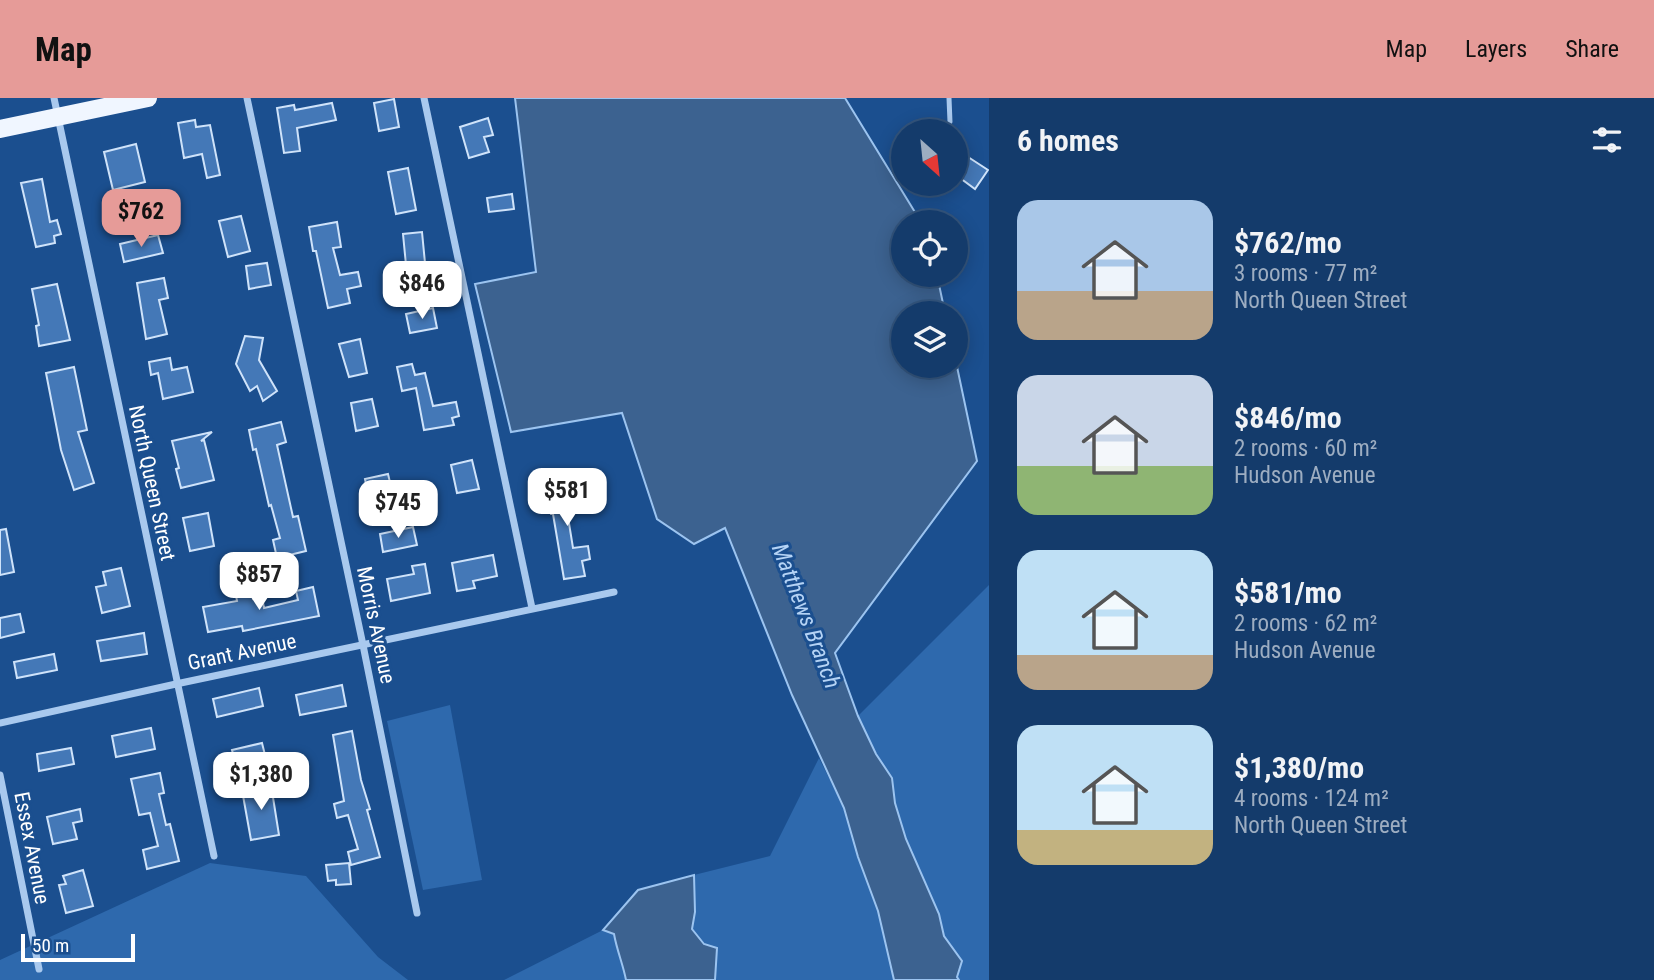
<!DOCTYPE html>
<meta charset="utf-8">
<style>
:root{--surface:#143b6b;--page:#214673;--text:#f1f3f6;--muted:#9dadc1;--line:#33557e;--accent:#e69b98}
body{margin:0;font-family:"Roboto Condensed",sans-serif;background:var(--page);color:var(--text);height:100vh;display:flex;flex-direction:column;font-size:26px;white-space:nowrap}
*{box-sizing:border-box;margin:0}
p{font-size:23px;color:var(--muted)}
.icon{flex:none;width:38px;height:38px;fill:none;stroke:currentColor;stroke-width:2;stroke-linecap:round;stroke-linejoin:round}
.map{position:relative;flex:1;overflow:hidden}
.panel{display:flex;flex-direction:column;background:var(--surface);width:665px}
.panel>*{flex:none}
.needle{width:46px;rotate:153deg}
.fabs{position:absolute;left:891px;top:21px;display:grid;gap:14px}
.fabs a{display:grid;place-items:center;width:77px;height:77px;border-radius:50%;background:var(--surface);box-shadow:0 4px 18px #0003,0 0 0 2px var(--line);font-size:35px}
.scale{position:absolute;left:21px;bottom:18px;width:114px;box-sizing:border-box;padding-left:7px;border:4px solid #fff;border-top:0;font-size:19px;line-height:24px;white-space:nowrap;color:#fff;-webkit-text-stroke:5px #1b4f8f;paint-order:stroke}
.price{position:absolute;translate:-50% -60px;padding:0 16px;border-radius:14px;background:#fff;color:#222;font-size:23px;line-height:46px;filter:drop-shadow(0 2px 4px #0008)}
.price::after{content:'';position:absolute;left:50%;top:42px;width:21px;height:16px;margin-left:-10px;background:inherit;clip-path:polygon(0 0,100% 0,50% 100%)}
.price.current{background:var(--accent);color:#111}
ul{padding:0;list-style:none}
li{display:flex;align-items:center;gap:21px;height:175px;padding:0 28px}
li span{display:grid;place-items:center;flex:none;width:196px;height:140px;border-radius:21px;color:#555}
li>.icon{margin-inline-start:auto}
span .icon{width:84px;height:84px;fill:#fffc;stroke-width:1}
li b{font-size:30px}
h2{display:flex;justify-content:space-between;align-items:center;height:84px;padding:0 28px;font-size:30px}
header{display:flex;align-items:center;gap:42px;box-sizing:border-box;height:98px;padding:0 35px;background:var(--accent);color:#111}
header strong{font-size:33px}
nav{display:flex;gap:38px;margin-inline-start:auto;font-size:24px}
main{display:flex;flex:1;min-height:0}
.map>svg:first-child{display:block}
.green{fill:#2e69ad}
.water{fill:#3c6290;stroke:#9cc4f0;stroke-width:2}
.building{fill:#4478b7;stroke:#cfe3fa;stroke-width:2}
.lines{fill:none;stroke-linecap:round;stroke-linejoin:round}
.service{stroke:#a9c9ee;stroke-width:5}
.minor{stroke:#a9c9ee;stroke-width:7}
.primary{stroke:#f0f6ff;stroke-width:18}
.labels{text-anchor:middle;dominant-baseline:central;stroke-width:6;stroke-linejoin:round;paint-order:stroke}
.street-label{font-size:21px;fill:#fff;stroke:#1b4f8f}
.water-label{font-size:23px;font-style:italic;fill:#b5d3f5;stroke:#1b4f8f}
</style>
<header>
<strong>Map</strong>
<nav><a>Map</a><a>Layers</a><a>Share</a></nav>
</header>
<main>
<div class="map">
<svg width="989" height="882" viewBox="0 0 989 882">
<rect width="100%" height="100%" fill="#1b4f8f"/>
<!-- green -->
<g class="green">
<polygon points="989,487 989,882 959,882 957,879 962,863 944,838 939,816 906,741 895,705 892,679 876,656 858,618"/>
<polygon points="450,607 482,782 423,792 387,623"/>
<polygon points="819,660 844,710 858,759 878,813 894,882 715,882 717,850 704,846 692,831 695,814 694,777 770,758"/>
<polygon points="210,765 306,778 378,859 408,882 0,882 0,862"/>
<path d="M603,832L614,836C617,852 623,866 626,882H504Z"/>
</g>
<!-- water -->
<g class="water">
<polygon points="515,0 845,0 921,124 903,124 903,177 937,177 945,215 903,215 903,268 956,268 956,264 977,363 835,555 858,618 876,656 892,680 895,705 906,741 939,816 944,838 962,863 957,879 959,882 894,882 878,813 858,759 844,710 792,597 725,430 694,446 657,421 622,315 511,334 475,186 536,174"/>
<path d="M694,777L695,814L692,831L704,846L717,850L715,882H626C623,866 617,853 614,836L603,832L638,792Z"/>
</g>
<!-- building -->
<g class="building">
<polygon points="394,1 399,29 379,33 374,5"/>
<polygon points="332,5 336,22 297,30 300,53 284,55 277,10 294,7 295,12"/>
<polygon points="488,20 493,37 484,39 489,54 469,60 460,29"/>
<polygon points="195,22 196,29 210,27 220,77 207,80 202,56 184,60 178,25"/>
<polygon points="136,46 145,84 113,92 104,54"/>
<polygon points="965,57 988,72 975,91 956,77 956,71"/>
<polygon points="408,70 416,112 396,116 388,74"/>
<polygon points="42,81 50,124 57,122 61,136 54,138 55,145 36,149 21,85"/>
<polygon points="512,96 514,111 489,114 487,100"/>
<polygon points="241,118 250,153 228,159 219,123"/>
<polygon points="337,124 341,149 333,150 340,177 358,174 361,188 347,191 350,205 328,210 316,153 313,153 309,129"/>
<polygon points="422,134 425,165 406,167 403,136"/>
<polygon points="158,137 163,155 124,164 120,146"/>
<polygon points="267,165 271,187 249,191 246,168"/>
<polygon points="164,180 168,200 159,202 167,236 146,241 137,185"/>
<polygon points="57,186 70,242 39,248 36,228 39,227 32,191"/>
<polygon points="433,210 437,230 410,235 406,216"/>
<polygon points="245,238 263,240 259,262 277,293 263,303 257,288 250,293 236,266"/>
<polygon points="360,241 367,275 349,279 339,246"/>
<polygon points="170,260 172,272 187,269 193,294 163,301 158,275 151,277 149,264"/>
<polygon points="412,266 415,277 425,275 433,308 456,304 459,318 452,320 454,327 424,332 416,290 402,293 397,269"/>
<polygon points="74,269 87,332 78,334 94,385 74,392 61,352 46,275"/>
<polygon points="372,301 378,328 356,333 351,305"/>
<polygon points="281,324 286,344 277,347 293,419 298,418 306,453 277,460 273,442 280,440 271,407 269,408 256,351 253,352 249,332"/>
<polygon points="212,334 201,343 204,342 214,382 181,390 176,371 179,370 172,343"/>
<polygon points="472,362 479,391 457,395 451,367"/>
<polygon points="388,376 394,401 370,406 365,381"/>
<polygon points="567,383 570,397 582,395 585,410 567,413 573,450 588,448 590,461 582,463 585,478 564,481 553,416 551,416 545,387"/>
<polygon points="208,415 214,448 190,453 183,420"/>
<polygon points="413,429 417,447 383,454 380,436"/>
<polygon points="6,431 14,474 0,477 0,432"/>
<polygon points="493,457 497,478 473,483 475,490 457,493 452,465"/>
<polygon points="425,466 430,495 391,503 387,481 414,476 412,468"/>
<polygon points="121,470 130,508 102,515 96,489 106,487 103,474"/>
<polygon points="251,489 253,501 262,499 264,510 298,502 296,493 313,489 319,518 243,533 242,528 208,534 203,509 237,503 235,492"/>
<polygon points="20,516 24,534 0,540 0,520"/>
<polygon points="144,535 147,556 101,563 97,543"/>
<polygon points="54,556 57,572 17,580 14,564"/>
<polygon points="342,587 346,608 300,617 296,597"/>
<polygon points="259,590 263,608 217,619 213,601"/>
<polygon points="151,630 155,651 116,659 112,638"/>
<polygon points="352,633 361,682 370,711 367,712 380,759 351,767 348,754 358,751 348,717 337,720 334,706 344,703 333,637"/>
<polygon points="262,645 266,661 236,668 232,652"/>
<polygon points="71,650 74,666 39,673 37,656"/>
<polygon points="160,675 164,695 159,696 166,727 170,726 179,763 147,771 143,752 158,748 150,715 139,717 131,681"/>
<polygon points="271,687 279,737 251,742 242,692"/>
<polygon points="80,711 82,723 73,725 77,741 53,746 47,719"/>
<polygon points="349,765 351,786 336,787 336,782 328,783 326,767"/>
<polygon points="83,772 93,808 66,815 59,787 66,786 63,778"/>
</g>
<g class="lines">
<!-- service -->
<polyline class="service" points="949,0 950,24"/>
<!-- minor -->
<g class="minor">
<polyline points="54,0 214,758"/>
<polyline points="247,0 363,547 417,815"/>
<polyline points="424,0 532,510"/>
<polyline points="0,625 176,586 614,494"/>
<polyline points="0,677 39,871"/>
</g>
<!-- primary -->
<polyline class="primary" points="0,31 148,0"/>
</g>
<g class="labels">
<!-- street labels -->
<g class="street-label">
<text transform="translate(152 385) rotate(78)">North Queen Street</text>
<text transform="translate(376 527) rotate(78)">Morris Avenue</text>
<text transform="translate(242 554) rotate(-12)">Grant Avenue</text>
<text transform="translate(32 750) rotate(79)">Essex Avenue</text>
</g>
<!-- water labels -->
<g class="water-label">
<text transform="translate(806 518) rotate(69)">Matthews Branch</text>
</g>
</g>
</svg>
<div class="fabs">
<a><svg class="needle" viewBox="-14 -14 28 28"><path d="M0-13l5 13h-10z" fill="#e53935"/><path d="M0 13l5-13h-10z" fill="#9dadc1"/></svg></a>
<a><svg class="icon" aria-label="locate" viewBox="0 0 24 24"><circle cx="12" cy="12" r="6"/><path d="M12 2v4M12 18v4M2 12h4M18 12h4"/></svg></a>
<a><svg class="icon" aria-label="layers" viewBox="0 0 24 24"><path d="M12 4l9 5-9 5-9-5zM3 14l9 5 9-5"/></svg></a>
</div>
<div class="scale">50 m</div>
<b class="price current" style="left:141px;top:151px">$762</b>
<b class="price" style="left:422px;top:223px">$846</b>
<b class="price" style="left:567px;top:430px">$581</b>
<b class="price" style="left:398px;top:442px">$745</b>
<b class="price" style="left:259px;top:514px">$857</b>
<b class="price" style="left:261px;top:714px">$1,380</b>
</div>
<section class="panel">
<h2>6 homes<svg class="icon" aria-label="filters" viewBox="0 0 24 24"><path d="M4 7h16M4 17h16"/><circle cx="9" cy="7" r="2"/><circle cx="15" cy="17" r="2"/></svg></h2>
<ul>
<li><span style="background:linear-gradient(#a9c7e8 65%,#b9a48a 0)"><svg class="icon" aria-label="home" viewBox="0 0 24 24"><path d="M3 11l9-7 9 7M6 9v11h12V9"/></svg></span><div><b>$762/mo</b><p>3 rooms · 77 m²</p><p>North Queen Street</p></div></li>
<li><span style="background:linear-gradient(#c9d6e8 65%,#8fb573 0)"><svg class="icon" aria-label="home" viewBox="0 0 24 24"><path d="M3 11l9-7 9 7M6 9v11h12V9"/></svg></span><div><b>$846/mo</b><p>2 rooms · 60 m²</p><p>Hudson Avenue</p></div></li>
<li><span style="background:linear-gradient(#bfe0f5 75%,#b9a48a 0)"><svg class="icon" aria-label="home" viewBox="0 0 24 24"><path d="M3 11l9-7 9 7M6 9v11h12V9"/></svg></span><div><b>$581/mo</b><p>2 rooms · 62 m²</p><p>Hudson Avenue</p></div></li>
<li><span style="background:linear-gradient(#bfe0f5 75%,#c2b280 0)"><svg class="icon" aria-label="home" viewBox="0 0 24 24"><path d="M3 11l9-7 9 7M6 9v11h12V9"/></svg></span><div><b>$1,380/mo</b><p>4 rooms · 124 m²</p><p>North Queen Street</p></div></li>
</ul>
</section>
</main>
